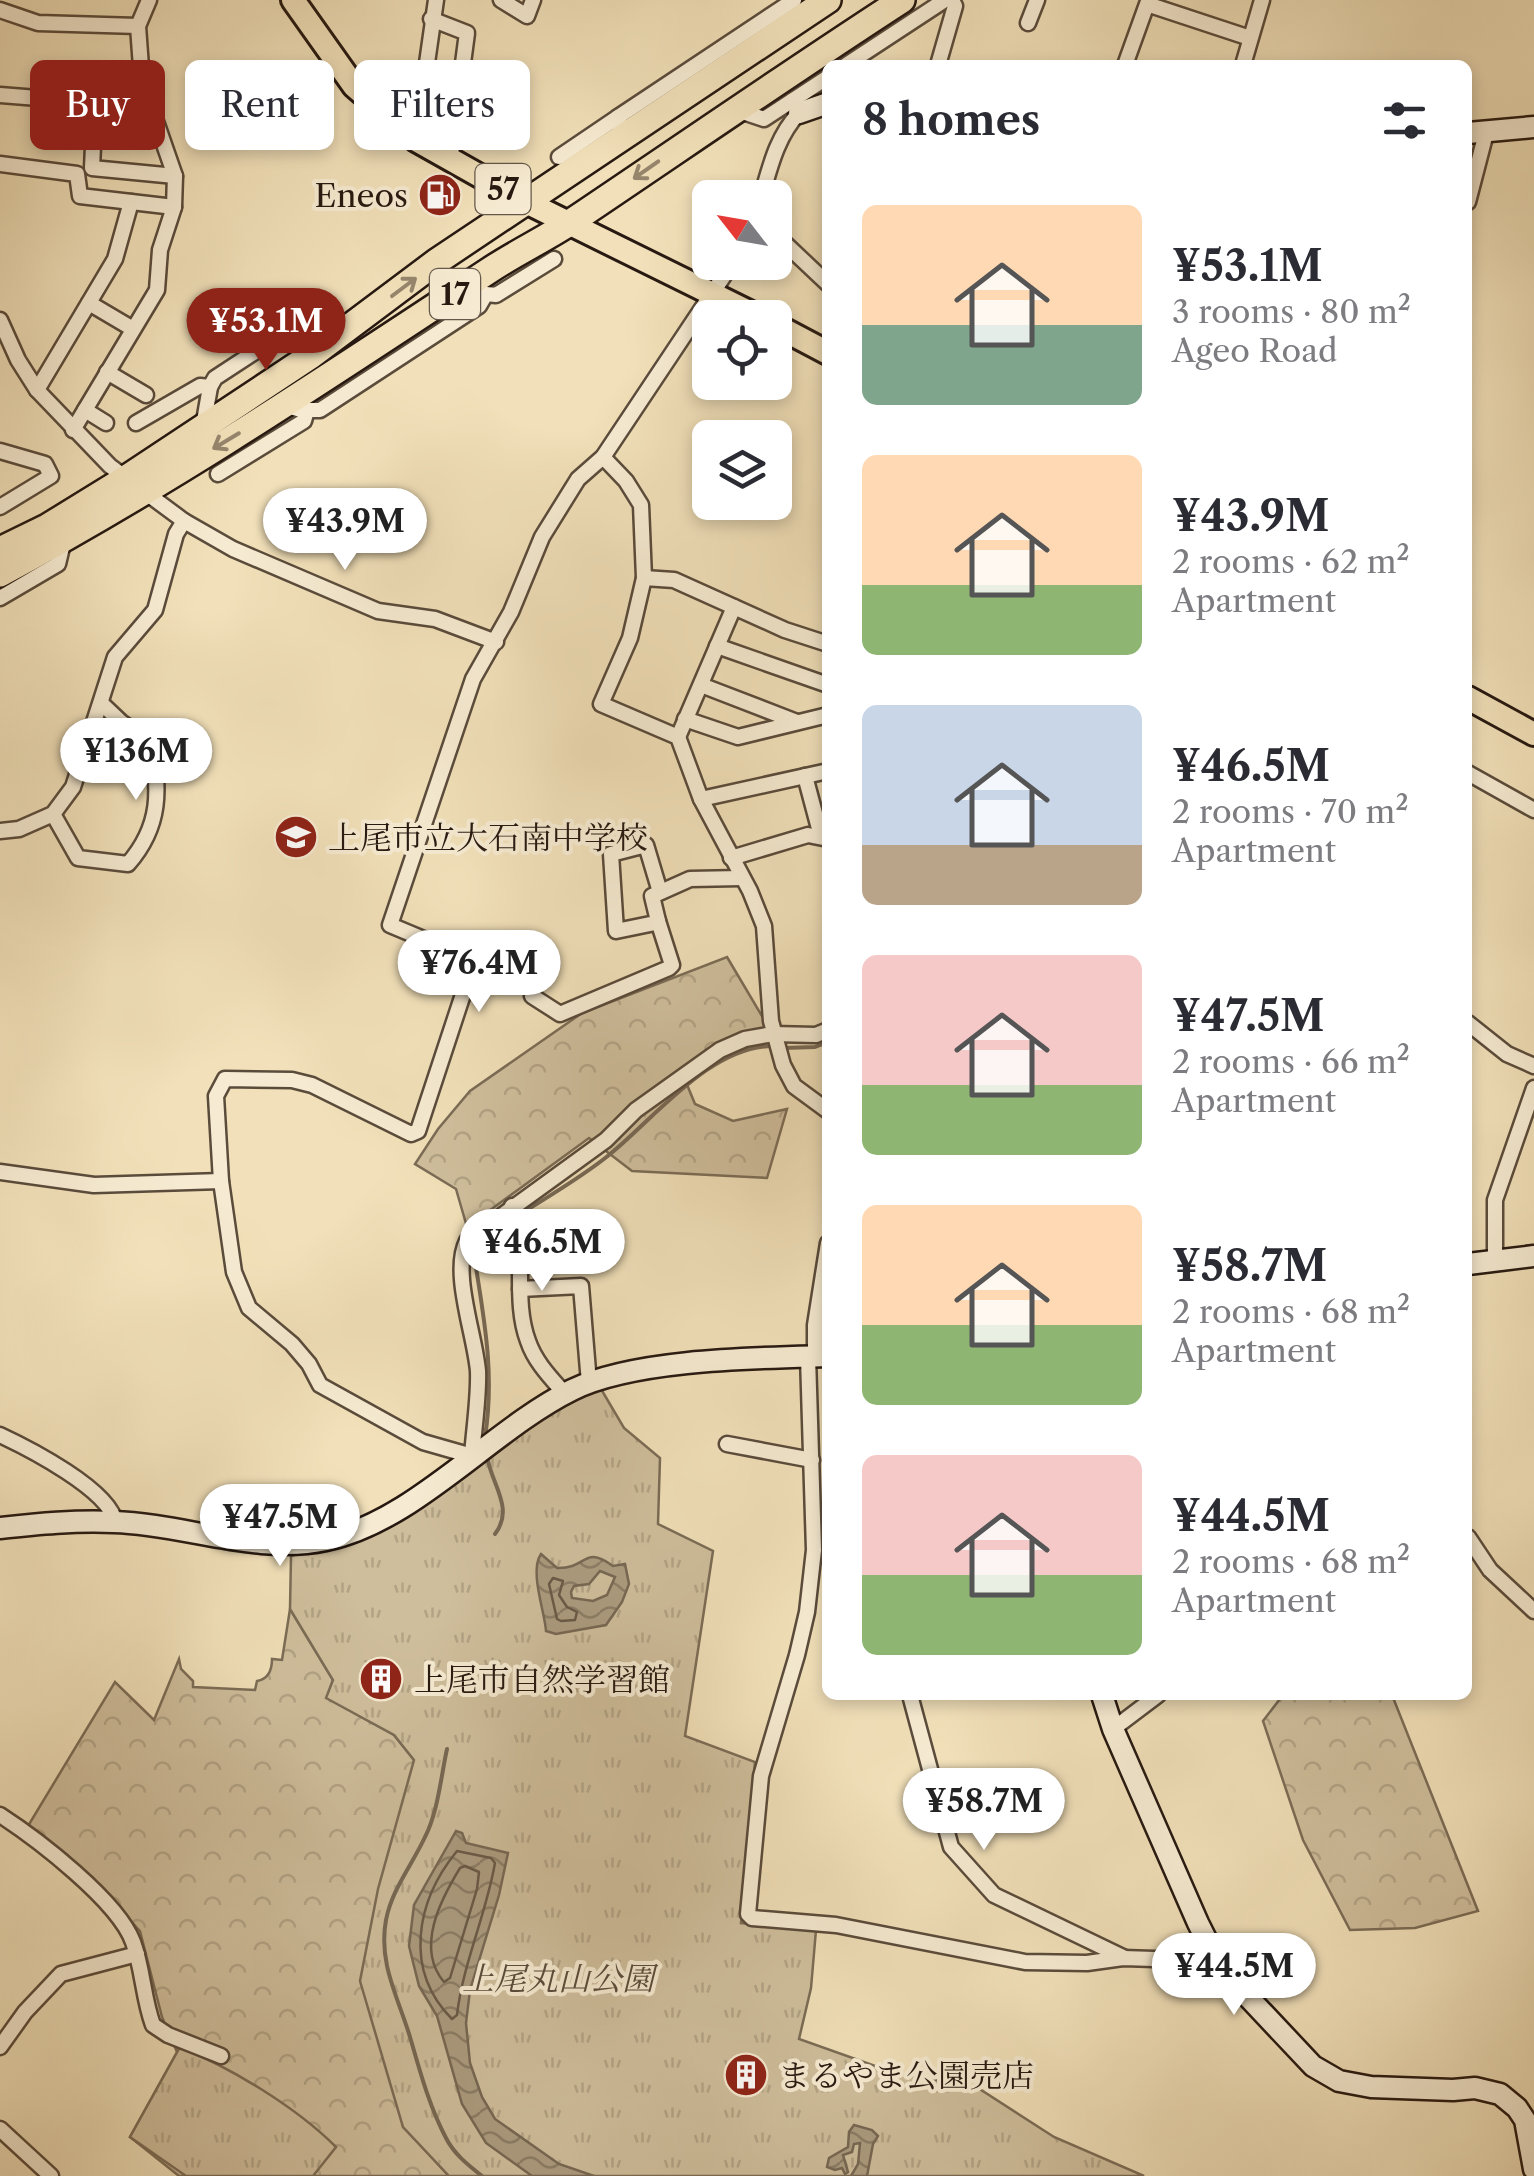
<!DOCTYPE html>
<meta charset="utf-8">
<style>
:root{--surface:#fff;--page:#f7f7f7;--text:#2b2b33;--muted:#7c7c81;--accent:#8f2418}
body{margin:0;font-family:"Libre Caslon Text","Noto Serif JP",serif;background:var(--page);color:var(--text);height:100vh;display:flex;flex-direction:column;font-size:38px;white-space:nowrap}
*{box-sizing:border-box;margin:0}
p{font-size:32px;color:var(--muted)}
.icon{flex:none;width:55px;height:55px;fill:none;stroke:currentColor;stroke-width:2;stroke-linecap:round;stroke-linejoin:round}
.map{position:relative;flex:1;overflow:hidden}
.drawer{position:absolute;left:822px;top:60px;width:650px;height:1640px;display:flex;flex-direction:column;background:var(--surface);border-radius:15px;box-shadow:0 5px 15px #0003}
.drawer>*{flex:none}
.top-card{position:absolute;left:30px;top:60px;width:642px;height:90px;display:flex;gap:20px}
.needle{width:65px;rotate:301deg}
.fabs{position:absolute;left:692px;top:180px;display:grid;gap:20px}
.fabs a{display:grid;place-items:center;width:100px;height:100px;border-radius:15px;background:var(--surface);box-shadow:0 5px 15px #0003;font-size:50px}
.price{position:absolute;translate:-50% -85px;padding:0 22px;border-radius:35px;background:#fff;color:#222;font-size:32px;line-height:65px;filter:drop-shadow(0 2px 5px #0008)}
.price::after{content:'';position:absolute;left:50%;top:60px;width:30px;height:22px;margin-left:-15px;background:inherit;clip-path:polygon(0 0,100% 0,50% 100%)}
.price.on{background:var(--accent);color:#fff}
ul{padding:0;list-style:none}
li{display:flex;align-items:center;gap:30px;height:250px;padding:0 40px}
li span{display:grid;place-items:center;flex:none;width:280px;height:200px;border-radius:15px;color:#555}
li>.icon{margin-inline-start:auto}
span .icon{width:120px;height:120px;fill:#fffc;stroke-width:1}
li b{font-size:42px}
h2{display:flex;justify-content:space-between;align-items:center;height:120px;padding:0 40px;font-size:42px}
.chip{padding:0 35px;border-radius:15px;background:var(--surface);box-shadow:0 5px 15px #0003;font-size:35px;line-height:90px}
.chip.on{background:var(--accent);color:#fff}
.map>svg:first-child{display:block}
.forest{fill:url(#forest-crowns);stroke:#7b6c56;stroke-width:2.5}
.park{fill:url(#park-tufts);stroke:#7b6c56;stroke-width:2.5}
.water{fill:url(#water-waves);stroke:#776854;stroke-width:2.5;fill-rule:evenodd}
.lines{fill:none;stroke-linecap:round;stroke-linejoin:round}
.shore{stroke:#6a5a48;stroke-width:2.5}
.stream{stroke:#776854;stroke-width:4}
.street-casing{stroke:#5a4b3b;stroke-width:19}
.secondary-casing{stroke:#271911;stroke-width:25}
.primary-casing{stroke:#271911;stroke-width:28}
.highway-casing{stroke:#271911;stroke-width:30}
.street{stroke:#f6ebd2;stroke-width:14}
.secondary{stroke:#f6ebd2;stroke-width:20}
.primary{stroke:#f1e0b9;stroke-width:22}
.highway{stroke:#f1e0b9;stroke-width:25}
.oneway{stroke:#96866d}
.labels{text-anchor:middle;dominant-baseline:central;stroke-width:8;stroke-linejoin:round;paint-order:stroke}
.shield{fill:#f6ebd2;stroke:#65584b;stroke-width:2.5}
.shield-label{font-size:30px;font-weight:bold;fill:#271911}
.poi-label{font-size:32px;fill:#271911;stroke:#f6ebd2;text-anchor:start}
.park-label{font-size:32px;font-style:italic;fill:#594b3b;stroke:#f6ebd2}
</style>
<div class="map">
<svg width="1534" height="2176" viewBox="0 0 1534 2176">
<defs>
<pattern id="forest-crowns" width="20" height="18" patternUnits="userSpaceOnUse" patternTransform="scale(2.5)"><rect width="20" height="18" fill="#cfbe9c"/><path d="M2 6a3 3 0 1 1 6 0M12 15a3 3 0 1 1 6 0" fill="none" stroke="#b2a385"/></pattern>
<pattern id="park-tufts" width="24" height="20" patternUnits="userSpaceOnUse" patternTransform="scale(2.5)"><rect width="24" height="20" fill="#cfbe9c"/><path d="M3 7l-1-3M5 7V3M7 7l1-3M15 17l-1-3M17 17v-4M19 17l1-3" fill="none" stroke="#b2a385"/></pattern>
<pattern id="water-waves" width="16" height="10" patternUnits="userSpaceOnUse" patternTransform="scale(2.5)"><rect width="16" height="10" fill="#ac9c80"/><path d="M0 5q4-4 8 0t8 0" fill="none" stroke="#8c7e67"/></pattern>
</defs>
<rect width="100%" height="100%" fill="#f1e0b9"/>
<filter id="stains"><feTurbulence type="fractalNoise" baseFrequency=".002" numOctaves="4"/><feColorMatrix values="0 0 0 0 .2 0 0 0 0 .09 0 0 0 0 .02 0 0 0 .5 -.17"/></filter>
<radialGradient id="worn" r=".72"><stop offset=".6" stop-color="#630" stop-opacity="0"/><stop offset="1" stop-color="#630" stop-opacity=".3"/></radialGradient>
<!-- forest -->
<g class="forest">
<polygon points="727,957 769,1028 681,1070 695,1104 733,1121 787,1109 767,1178 632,1171 589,1138 467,1227 456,1189 415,1164 438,1129 470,1091 582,1013"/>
<path d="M290,1609L333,1680L327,1698L394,1735L414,1760L403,2126L449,2176H179L130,2137L177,2052L162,2017L140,1931L90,1877L28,1826L115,1682L154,1720L179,1659L181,1669L193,1681V1687L255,1690L257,1681C269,1679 272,1670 272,1659L282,1660Z"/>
<polygon points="1283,1695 1392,1695 1478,1911 1415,1928 1350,1930 1303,1840 1263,1721"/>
</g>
<!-- park -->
<g class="park">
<polygon points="601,1389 624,1428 660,1458 658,1524 713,1551 685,1736 755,1762 741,1923 816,1930 811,1988 799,2039 892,2072 978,2088 1054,2137 1144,2176 449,2176 403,2127 360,1981 378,1889 414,1760 394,1735 326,1698 333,1680 290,1609 291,1556 373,1534 514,1436 576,1398"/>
<path d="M180,2047C233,2069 296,2107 336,2147L313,2176H186L130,2137Z"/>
</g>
<!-- water -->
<g class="water">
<path d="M541,1554L557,1568C588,1569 583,1544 613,1566L625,1564L629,1584L622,1602L606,1625L556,1634L546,1631C545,1612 529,1571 541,1554ZM600,1571L615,1577L607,1595L593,1601L572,1598L571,1592L574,1586L589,1584Z"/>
<polygon points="456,1831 462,1833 466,1843 508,1853 499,1895 470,1990 466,2023 470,2063 482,2097 495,2119 559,2164 594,2176 532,2176 486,2143 462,2104 437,2016 419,1986 409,1946 414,1905"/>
<polygon points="854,2125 872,2130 878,2136 873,2144 867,2176 851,2176 858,2164 860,2143 854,2144 852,2152 843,2155 848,2172 845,2174 842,2168 835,2170 827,2167 829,2158 848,2147 849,2132"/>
</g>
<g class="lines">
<!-- shore -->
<g class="shore">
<polygon points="553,1578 563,1581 559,1595 567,1607 577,1612 575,1620 561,1621 557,1619 549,1584"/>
<path d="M457,1851L491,1858L495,1863C486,1915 463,1963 457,2015L452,2019C403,1970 416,1901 457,1851Z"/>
<path d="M465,1866L479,1872L477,1889L450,1978L444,1982C415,1948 441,1899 460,1868Z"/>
</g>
<!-- stream -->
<g class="stream">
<polyline points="783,1048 815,1047 828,1042"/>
<path d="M519,1215C549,1196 582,1177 609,1155C655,1118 711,1045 774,1046"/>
<path d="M485,1437C495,1373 484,1319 474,1255L478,1246L511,1220"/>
<path d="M487,1456C491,1484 515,1508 495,1534"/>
<path d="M447,1749C441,1776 438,1812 425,1837C412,1865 392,1889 386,1920C378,1963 398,1997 410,2037C420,2071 429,2106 446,2138C454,2154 468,2165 482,2176"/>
</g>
<!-- street casing -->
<g class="street-casing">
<g id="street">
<polyline points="501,0 527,16 533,0"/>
<polyline points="0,10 38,23 138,26"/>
<polyline points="431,19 467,33 450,161"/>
<polyline points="1028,23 1037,0"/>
<polyline points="846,65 945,0"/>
<polyline points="938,65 955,6 952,0"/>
<polyline points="1125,65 1147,4 1250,38"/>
<polyline points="1243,65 1262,0"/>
<polyline points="0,95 150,107"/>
<polyline points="95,102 92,168 175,176"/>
<polyline points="734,109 764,119 828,77"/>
<polyline points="622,138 618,117 794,0"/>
<polyline points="416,140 436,0"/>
<polyline points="559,157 618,117"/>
<polyline points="0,164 77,174 80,196 174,207"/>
<path d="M761,198C770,167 777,136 799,113L793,100"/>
<polyline points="1468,202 1486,133"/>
<polyline points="775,234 828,284"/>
<path d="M733,262L603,457L578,479L542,537L511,612L473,679L390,925L469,958L473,964L418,1131L411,1134L312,1085L292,1080L225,1079L216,1096L221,1181L234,1272L249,1308L292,1344L309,1364L320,1385L423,1442L472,1456C474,1428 479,1398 478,1371C475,1335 451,1272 467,1241L606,1140L636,1110L720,1050L745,1039L773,1034L816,1035L828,1030"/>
<polyline points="89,303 133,329"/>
<polyline points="0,320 18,360 37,390 110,466 184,521 233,549 378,611 435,619 496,642"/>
<polyline points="107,372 146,395"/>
<polyline points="37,390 115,259 131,202"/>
<polyline points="287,406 301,410 320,410 479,306 486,294 496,295 554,259"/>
<polyline points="85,410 106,423"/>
<polyline points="136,423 200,386 210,387"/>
<polyline points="203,427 210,387 215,378 290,329 338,335"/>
<polyline points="73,430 157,290 160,250 174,207 175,176 142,81 138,26 149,0"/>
<polyline points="0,451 45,464 51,476 0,507"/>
<polyline points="603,457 626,481 641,505 644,578 630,638 601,704 678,737 701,799 750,891 764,926 771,1021 783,1065 794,1086 828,1111"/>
<polyline points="218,474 304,421 307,410"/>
<polyline points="644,578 674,580 785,630 828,644"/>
<polyline points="0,598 58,564 64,539"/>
<polyline points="717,646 828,685"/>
<polyline points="701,685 797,722"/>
<polyline points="685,719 738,737 828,715"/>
<polyline points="678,737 734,607"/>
<polyline points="1468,773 1534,810"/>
<polyline points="805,776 821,836"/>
<polyline points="701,799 828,771"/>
<path d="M53,814L78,858L128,864C162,825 159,790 152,743L121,722L101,703"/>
<polyline points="0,831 19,829 53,814 73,787 115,657 155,610 176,534 184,521"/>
<polyline points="731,858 808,835 828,839"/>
<polyline points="660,892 646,845 611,854 616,931 655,923 658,921 652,896 690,879 741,878"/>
<polyline points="532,996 560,1014 669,968 672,965 658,921"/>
<polyline points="1468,1023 1507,1054 1534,1066"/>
<polyline points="0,1172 94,1185 221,1181"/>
<path d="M512,1206C528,1249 512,1298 528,1341C535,1362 551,1378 565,1394"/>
<polyline points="1495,1261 1495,1200 1534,1088"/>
<polyline points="520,1289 581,1286 589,1383"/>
<polyline points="808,1357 814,1550 807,1612 797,1655 761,1776 748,1914 752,1918 836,1925 1025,1962 1087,1963 1123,1958 1217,1961"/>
<polyline points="815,1357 815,1325 828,1243"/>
<path d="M0,1435C28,1448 110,1490 115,1522"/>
<polyline points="727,1444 812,1460"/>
<polyline points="1468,1537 1490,1570 1534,1611"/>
<polyline points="910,1695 951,1847 994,1895 1123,1957"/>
<polyline points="1113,1729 1158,1695"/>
<path d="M0,1815C37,1839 118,1901 133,1942C143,1969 143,1998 153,2025L168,2035L221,2056"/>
<polyline points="0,2047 25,2012 61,1974 137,1954"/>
<polyline points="0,2129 51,2176"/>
</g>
</g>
<!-- secondary casing -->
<g class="secondary-casing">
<g id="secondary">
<polyline points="799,113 828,103"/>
<polyline points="1468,133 1534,127"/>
<polyline points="1468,1264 1534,1256"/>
<path d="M0,1528C37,1524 77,1520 114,1522C184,1524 257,1555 326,1540C414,1522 491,1430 572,1390C634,1359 757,1358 828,1356"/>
<polyline points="1102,1695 1113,1729 1198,1923 1217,1961 1248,1997 1313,2066 1339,2081 1371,2087 1453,2090 1475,2088 1500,2094 1517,2108 1525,2120 1534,2169"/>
</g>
</g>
<!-- primary casing -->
<g class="primary-casing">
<g id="primary">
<polyline points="293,0 354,86 416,140 526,202 761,318"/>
<polyline points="775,325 828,353"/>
<polyline points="1468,698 1534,734"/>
</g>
</g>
<!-- highway casing -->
<g class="highway-casing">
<g id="highway">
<polyline points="0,550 47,527 125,479 312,355 436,262 828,0"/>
<path d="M0,574C170,483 329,376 490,270C517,252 547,238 574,220C684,146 791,72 902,0"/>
</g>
</g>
<!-- street -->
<use href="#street" class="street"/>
<!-- secondary -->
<use href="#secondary" class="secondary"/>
<!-- primary -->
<use href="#primary" class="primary"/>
<!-- highway -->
<use href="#highway" class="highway"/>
</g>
<!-- one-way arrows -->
<defs><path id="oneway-shaft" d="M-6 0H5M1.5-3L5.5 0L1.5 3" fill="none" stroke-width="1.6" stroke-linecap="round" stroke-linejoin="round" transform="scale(2.5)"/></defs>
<g class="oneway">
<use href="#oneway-shaft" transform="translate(646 170) rotate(145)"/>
<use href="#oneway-shaft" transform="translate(404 287) rotate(-37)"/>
<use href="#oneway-shaft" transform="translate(226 441) rotate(149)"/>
</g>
<!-- icons -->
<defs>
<g id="fuel-disc" transform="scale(2.25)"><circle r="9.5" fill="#8f2418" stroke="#f6ebd2"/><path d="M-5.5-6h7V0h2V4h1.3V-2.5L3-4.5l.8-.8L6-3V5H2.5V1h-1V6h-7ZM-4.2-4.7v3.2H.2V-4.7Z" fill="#fff"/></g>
<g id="school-disc" transform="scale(2.25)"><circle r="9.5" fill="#8f2418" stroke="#f6ebd2"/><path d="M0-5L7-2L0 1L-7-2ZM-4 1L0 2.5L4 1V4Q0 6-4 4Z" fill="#fff"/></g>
<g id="building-disc" transform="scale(2.25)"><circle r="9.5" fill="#8f2418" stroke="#f6ebd2"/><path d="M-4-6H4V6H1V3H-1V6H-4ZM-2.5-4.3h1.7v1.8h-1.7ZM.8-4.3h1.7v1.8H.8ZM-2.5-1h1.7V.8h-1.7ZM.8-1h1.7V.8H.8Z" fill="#fff"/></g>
</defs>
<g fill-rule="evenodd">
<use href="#fuel-disc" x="440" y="195"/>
<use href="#school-disc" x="296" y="837"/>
<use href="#building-disc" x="381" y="1679"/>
<use href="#building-disc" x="746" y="2075"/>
</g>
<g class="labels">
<!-- shield labels -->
<g class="shield">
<rect x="475.5" y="164" width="55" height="50" rx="8"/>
<rect x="430" y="269" width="50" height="50" rx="8"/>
</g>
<g class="shield-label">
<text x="503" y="189">57</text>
<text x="455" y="294">17</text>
</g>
<!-- poi labels -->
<g class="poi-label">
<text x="408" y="195" text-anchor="end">Eneos</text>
<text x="328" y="837">上尾市立大石南中学校</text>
<text x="414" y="1679">上尾市自然学習館</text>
<text x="778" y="2075">まるやま公園売店</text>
</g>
<!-- park labels -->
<g class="park-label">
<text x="558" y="1978">上尾丸山公園</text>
</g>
</g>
<rect width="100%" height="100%" filter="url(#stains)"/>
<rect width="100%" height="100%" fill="url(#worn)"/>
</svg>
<div class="fabs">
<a><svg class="needle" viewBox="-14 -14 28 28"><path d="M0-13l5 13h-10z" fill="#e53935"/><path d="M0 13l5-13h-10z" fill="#7c7c81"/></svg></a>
<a><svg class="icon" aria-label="locate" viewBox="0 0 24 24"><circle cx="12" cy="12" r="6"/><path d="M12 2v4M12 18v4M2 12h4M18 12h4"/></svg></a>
<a><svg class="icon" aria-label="layers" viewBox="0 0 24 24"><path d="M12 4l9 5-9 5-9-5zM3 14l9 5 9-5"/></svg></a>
</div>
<b class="price on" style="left:266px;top:373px">¥53.1M</b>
<b class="price" style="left:345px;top:573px">¥43.9M</b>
<b class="price" style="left:136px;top:803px">¥136M</b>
<b class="price" style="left:479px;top:1015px">¥76.4M</b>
<b class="price" style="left:542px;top:1294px">¥46.5M</b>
<b class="price" style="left:280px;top:1569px">¥47.5M</b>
<b class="price" style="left:984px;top:1853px">¥58.7M</b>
<b class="price" style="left:1234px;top:2018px">¥44.5M</b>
<div class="top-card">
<a class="chip on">Buy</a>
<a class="chip">Rent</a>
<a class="chip">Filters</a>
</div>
<section class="drawer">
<h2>8 homes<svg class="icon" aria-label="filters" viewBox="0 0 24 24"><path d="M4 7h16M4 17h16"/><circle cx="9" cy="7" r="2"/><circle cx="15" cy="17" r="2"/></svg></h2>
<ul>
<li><span style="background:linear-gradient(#ffd9b3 60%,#7fa58c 0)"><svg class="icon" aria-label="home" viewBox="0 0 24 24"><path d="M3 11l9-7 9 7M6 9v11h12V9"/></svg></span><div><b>¥53.1M</b><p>3 rooms · 80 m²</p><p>Ageo Road</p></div></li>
<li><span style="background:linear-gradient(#ffd9b3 65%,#8fb573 0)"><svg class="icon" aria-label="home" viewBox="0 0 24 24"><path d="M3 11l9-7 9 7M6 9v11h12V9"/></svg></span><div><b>¥43.9M</b><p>2 rooms · 62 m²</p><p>Apartment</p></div></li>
<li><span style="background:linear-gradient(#c9d6e8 70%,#b9a48a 0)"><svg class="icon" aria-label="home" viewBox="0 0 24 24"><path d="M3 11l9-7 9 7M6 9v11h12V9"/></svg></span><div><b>¥46.5M</b><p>2 rooms · 70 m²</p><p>Apartment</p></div></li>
<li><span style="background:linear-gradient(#f6c9c9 65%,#8fb573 0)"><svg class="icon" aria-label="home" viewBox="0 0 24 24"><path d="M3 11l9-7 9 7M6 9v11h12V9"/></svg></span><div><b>¥47.5M</b><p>2 rooms · 66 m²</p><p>Apartment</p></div></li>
<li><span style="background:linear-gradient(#ffd9b3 60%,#8fb573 0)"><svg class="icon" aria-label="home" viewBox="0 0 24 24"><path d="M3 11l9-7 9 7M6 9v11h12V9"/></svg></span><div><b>¥58.7M</b><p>2 rooms · 68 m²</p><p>Apartment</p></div></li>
<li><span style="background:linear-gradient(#f6c9c9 60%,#8fb573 0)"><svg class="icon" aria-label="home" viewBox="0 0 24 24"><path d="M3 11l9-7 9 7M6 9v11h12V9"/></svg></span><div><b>¥44.5M</b><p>2 rooms · 68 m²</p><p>Apartment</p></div></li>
</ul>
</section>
</div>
